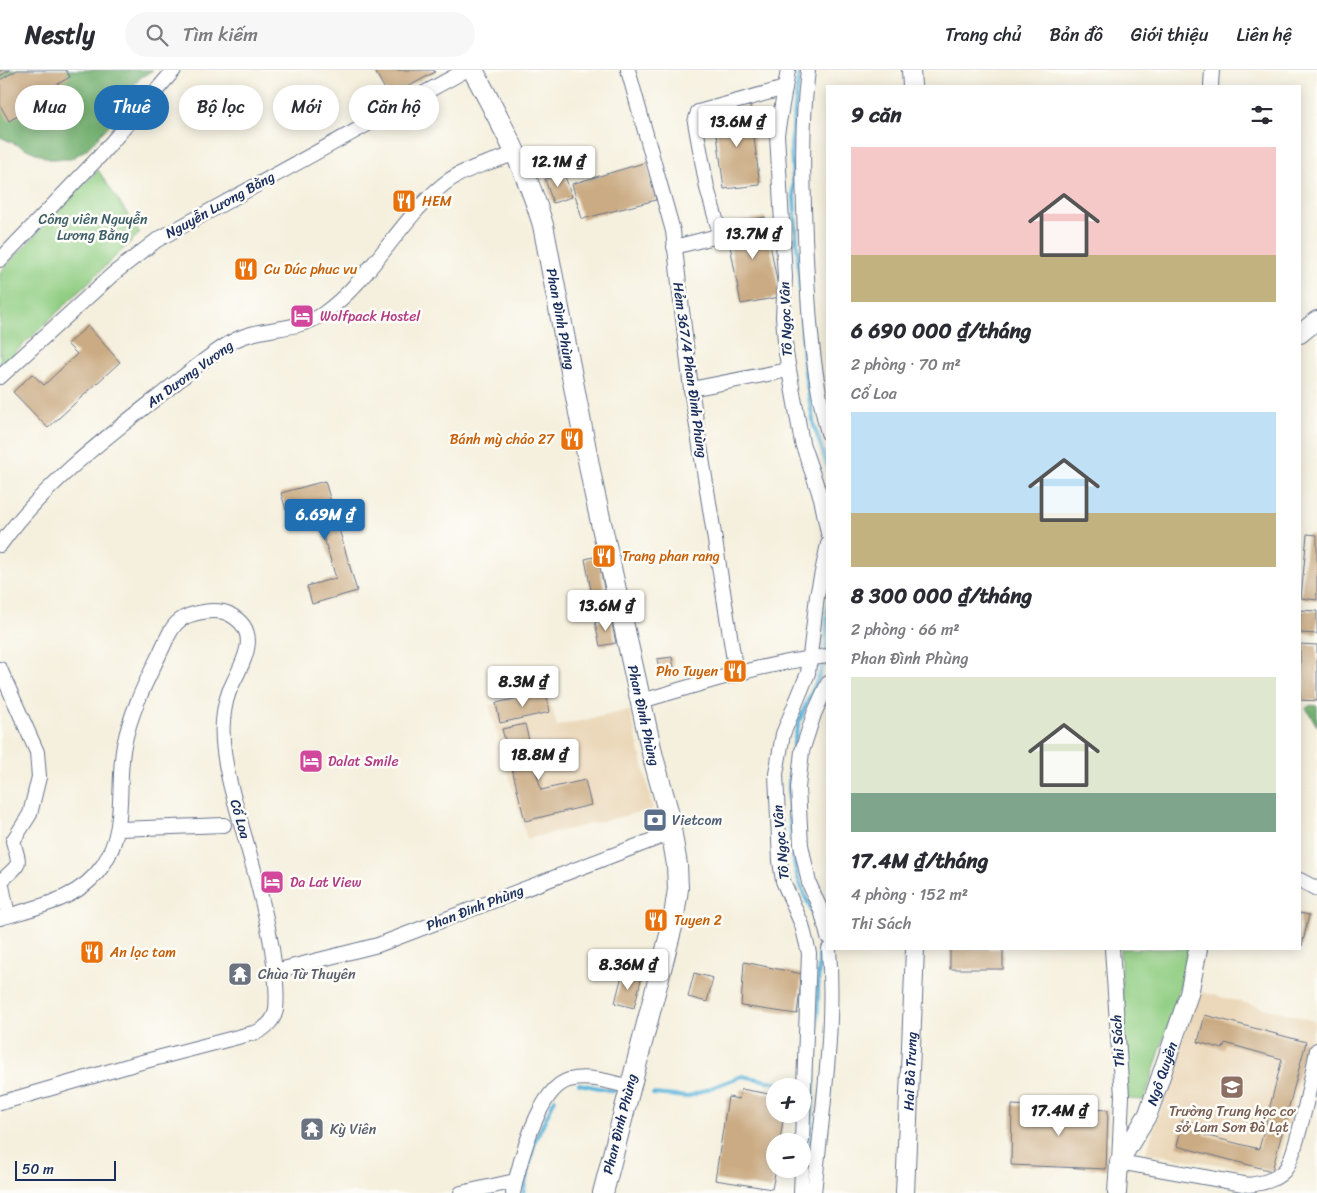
<!DOCTYPE html>
<html lang="vi">
<meta charset="utf-8">
<style>
:root{--surface:#fff;--page:#f7f7f7;--text:#2b2b33;--muted:#7c7c81;--line:#e1e1e2;--accent:#1f6fb2}
body{margin:0;font-family:Sriracha,sans-serif;background:var(--page);color:var(--text);height:100vh;display:flex;flex-direction:column;font-size:19px;white-space:nowrap}
*{box-sizing:border-box;margin:0}
p{font-size:16px;color:var(--muted)}
.icon{flex:none;width:28px;height:28px;fill:none;stroke:currentColor;stroke-width:2;stroke-linecap:round;stroke-linejoin:round}
.map{position:relative;flex:1;overflow:hidden}
.drawer{position:absolute;left:826px;top:15px;width:475px;height:865px;display:flex;flex-direction:column;background:var(--surface);border-radius:0px;box-shadow:0 2px 12px #0003}
.drawer>*{flex:none}
.top-card{position:absolute;left:15px;top:15px;width:475px;height:45px;display:flex;gap:10px}
.tools{position:absolute;left:766px;top:1008px;display:grid;gap:10px}
.tools a{display:grid;place-items:center;width:45px;height:45px;border-radius:50%;background:var(--surface);box-shadow:0 2px 12px #0003;font-size:25px}
.scale{position:absolute;left:15px;bottom:12px;width:101px;box-sizing:border-box;padding-left:5px;border:2px solid #1b2f5e;border-top:0;font-size:14px;line-height:18px;white-space:nowrap;color:#1b2f5e;-webkit-text-stroke:4px #fdfcf7;paint-order:stroke}
.price{position:absolute;translate:-50% -42px;padding:0 11px;border-radius:5px;background:#fff;color:#222;font-size:16px;line-height:32px;filter:drop-shadow(0 1px 2px #0008)}
.price::after{content:'';position:absolute;left:50%;top:30px;width:15px;height:11px;margin-left:-8px;background:inherit;clip-path:polygon(0 0,100% 0,50% 100%)}
.price.selected{background:var(--accent);color:#fff}
ul{padding:0;list-style:none}
li{display:grid;align-content:center;gap:10px;height:265px;padding:0 25px}
li span{display:grid;place-items:center;height:155px;border-radius:0px;color:#555}
li>.icon{margin-inline-start:auto}
span .icon{width:90px;height:90px;fill:#fffc;stroke-width:1}
li b{font-size:21px}
h2{display:flex;justify-content:space-between;align-items:center;height:60px;padding:0 25px;font-size:21px}
.tag{padding:0 18px;border-radius:22px;background:var(--surface);box-shadow:0 2px 12px #0003;font-size:18px;line-height:45px}
.tag.selected{background:var(--accent);color:#fff}
header{display:flex;align-items:center;gap:30px;box-sizing:border-box;height:70px;padding:0 25px;background:var(--surface);border-bottom:1px solid var(--line)}
header strong{font-size:24px}
nav{display:flex;gap:28px;margin-inline-start:auto;font-size:18px}
.search{width:350px;height:45px;background:var(--page);display:flex;align-items:center;gap:12px;box-sizing:border-box;padding:0 18px;border-radius:28px;color:var(--muted);font-size:19px}
.map>svg:first-child{display:block}
.built{fill:#ebd8ba}
.green{fill:#91ce83;stroke:#567e70}
.forest{fill:#74b171;stroke:#487068}
.lines{fill:none;stroke-linecap:round;stroke-linejoin:round}
.stream{stroke:#60b7dd;stroke-width:4}
.building{fill:#caab83}
.minor-casing{stroke:#67738b;stroke-width:16}
.tertiary-casing{stroke:#67738b;stroke-width:20}
.secondary-casing{stroke:#67738b;stroke-width:22}
.minor{stroke:#fff;stroke-width:14}
.tertiary{stroke:#fff;stroke-width:18}
.secondary{stroke:#fff;stroke-width:20}
.labels{text-anchor:middle;dominant-baseline:central;stroke-width:5;stroke-linejoin:round;paint-order:stroke}
.food-label{font-size:14px;fill:#c56008;stroke:#fdfcf7;text-anchor:start}
.street-label{font-size:14px;fill:#1b2f5e;stroke:#fdfcf7}
.park-label{font-size:14px;fill:#3e5f69;stroke:#fdfcf7}
.hotel-label{font-size:14px;fill:#b23c85;stroke:#fdfcf7;text-anchor:start}
.service-label{font-size:14px;fill:#4e5e75;stroke:#fdfcf7;text-anchor:start}
.worship-label{font-size:14px;fill:#5b616d;stroke:#fdfcf7;text-anchor:start}
.education-label{font-size:14px;fill:#785e54;stroke:#fdfcf7}
</style>
<header>
<strong>Nestly</strong>
<div class="search"><svg class="icon" aria-label="search" viewBox="0 0 24 24"><circle cx="10" cy="10" r="6"/><path d="M15 15l6 6"/></svg>Tìm kiếm</div>
<nav><a>Trang chủ</a><a>Bản đồ</a><a>Giới thiệu</a><a>Liên hệ</a></nav>
</header>
<div class="map">
<svg width="1317" height="1123" viewBox="0 0 1317 1123">
<rect width="100%" height="100%" fill="#fdfcf7"/>
<filter id="ink" filterUnits="userSpaceOnUse"><feTurbulence type="fractalNoise" baseFrequency=".02" numOctaves="2"/><feDisplacementMap in="SourceGraphic" scale="10" xChannelSelector="R" yChannelSelector="G"/><feConvolveMatrix kernelMatrix="1 2 1 2 8 2 1 2 1" color-interpolation-filters="sRGB"/></filter>
<filter id="wash" filterUnits="userSpaceOnUse"><feTurbulence type="fractalNoise" baseFrequency=".0096" numOctaves="4" result="noise"/><feDisplacementMap in="SourceGraphic" scale="20" xChannelSelector="R" yChannelSelector="G"/><feGaussianBlur stdDeviation="1.12" result="paint"/><feColorMatrix in="noise" values="0 0 0 0 0 0 0 0 0 0 0 0 0 0 0 0 0 1.4 0 .05"/><feComposite in="paint" operator="in"/></filter>
<g filter="url(#wash)">
<rect width="100%" height="100%" fill="#f5f0de"/>
<!-- built -->
<g class="built">
<polygon points="546,617 557,656 630,640 653,739 527,769 489,635"/>
<polygon points="1198,921 1315,951 1275,1103 1146,1083"/>
</g>
<!-- green -->
<g class="green">
<polygon points="98,100 140,163 0,297 0,202"/>
<polygon points="1120,879 1188,879 1179,921 1144,1030 1128,1029"/>
</g>
<!-- forest -->
<g class="forest">
<polygon points="0,0 153,0 140,8 125,26 111,53 87,79 71,89 49,89 0,67"/>
<polygon points="1311,635 1317,636 1317,656 1306,638"/>
</g>
<g class="lines">
<!-- stream -->
<g class="stream">
<polyline points="799,0 791,77 805,304 814,356 828,398"/>
<polyline points="826,582 828,533"/>
<polyline points="579,1014 614,1021"/>
<polyline points="653,1024 687,1027 742,1006 794,1016"/>
<path d="M808,1098C812,1040 817,982 818,924C818,906 820,888 819,871C817,842 798,820 794,792C787,747 786,696 799,652C806,631 819,611 825,589"/>
<polyline points="523,1123 535,1071 555,1029"/>
</g>
</g>
<g id="blocks">
<!-- building -->
<g class="building">
<polygon points="0,0 10,0 0,6"/>
<polygon points="17,0 66,0 70,7 44,22 48,29 9,51 0,35 0,10"/>
<polygon points="378,0 434,0 435,2 389,27 375,1"/>
<polygon points="750,36 760,115 724,119 714,41"/>
<polygon points="647,92 656,130 582,149 572,114"/>
<polygon points="564,103 572,127 553,133 545,109"/>
<polygon points="765,147 780,227 741,234 726,154"/>
<polygon points="88,256 120,292 48,358 13,322 32,304 44,315 77,284 67,274"/>
<polygon points="325,411 357,521 312,534 307,516 336,508 313,432 286,440 281,423"/>
<polygon points="1307,464 1317,465 1317,530 1301,528"/>
<polygon points="598,486 606,529 593,531 585,489"/>
<polygon points="1300,540 1317,541 1317,564 1300,563"/>
<polygon points="611,549 616,573 600,576 595,552"/>
<polygon points="1300,574 1317,575 1317,631 1300,630"/>
<polygon points="672,587 674,601 660,603 657,589"/>
<polygon points="546,622 550,642 500,653 496,633"/>
<polygon points="525,654 541,720 585,710 591,735 525,751 502,659"/>
<polygon points="1300,843 1309,845 1302,876 1300,875"/>
<rect x="950" y="879" width="53" height="20"/>
<polygon points="744,892 802,904 797,944 741,936"/>
<polygon points="694,903 713,908 707,932 688,927"/>
<polygon points="622,905 641,910 634,938 615,933"/>
<polygon points="1205,945 1306,972 1272,1101 1177,1076 1183,1050 1207,1056 1204,1065 1259,1079 1282,989 1225,973 1223,979 1198,972"/>
<polygon points="741,1019 775,1025 775,1044 784,1044 780,1071 775,1071 776,1099 772,1119 715,1110 728,1027 739,1029"/>
<polygon points="1012,1035 1108,1040 1106,1099 1011,1095"/>
</g>
</g>
</g>
<g filter="url(#ink)">
<use href="#blocks" fill-opacity="0" stroke="#67738b" stroke-width="1"/>
<g class="lines">
<!-- minor casing -->
<g class="minor-casing">
<g id="minor">
<polyline points="628,0 673,161 691,319 736,603"/>
<polyline points="788,0 777,64 785,207 783,247 786,283 802,373 821,428 828,463"/>
<path d="M808,0C801,56 803,111 805,167C808,233 811,300 828,363"/>
<polyline points="1211,16 1212,0"/>
<polyline points="674,177 714,167 719,160 707,118 695,52 698,42 785,18"/>
<polyline points="0,190 99,87 174,0"/>
<polyline points="0,307 113,204 157,170 466,0"/>
<polyline points="691,319 788,300"/>
<path d="M0,475C43,415 105,368 163,323C186,305 208,285 233,271C261,256 297,262 323,244C372,209 398,151 444,114C464,98 493,92 517,83"/>
<path d="M0,599L37,682L39,707L30,744L13,771C20,797 22,792 1,811L8,845"/>
<polyline points="828,613 814,644 802,681 798,718 801,775 809,813 822,843 828,867"/>
<path d="M642,631C703,613 764,593 828,586"/>
<polyline points="119,759 224,755"/>
<polyline points="1300,810 1317,819"/>
<path d="M0,848C37,837 80,830 103,795C128,758 116,716 124,675C131,641 146,612 161,581C166,571 170,558 179,551C190,542 217,538 229,544C262,561 244,590 233,613C227,624 224,638 223,651C221,674 227,703 233,725C247,776 263,826 272,879C275,898 278,920 276,940C274,950 266,958 257,962L138,993L0,1033"/>
<path d="M1112,879L1122,1026L1119,1092L1249,1115C1262,1113 1274,1111 1284,1101C1296,1089 1313,1001 1317,980"/>
<polyline points="275,901 378,875 671,763"/>
<polyline points="802,1071 809,883 802,855 783,811 780,791 776,704 783,664 808,603 817,526 828,474"/>
<polyline points="461,1123 515,1111"/>
<path d="M513,1123C519,1095 538,1018 569,1010C590,1005 610,1012 630,1017"/>
<polyline points="801,1123 802,1099"/>
<path d="M814,1123C822,1042 835,960 829,879"/>
</g>
</g>
<!-- tertiary casing -->
<g class="tertiary-casing">
<g id="tertiary">
<polyline points="911,0 912,16"/>
<polyline points="1300,264 1317,250"/>
<path id="s1" d="M905,1123L915,879"/>
<path id="s2" d="M1117,1123L1119,1092L1148,1044L1189,924L1198,879"/>
</g>
</g>
<!-- secondary casing -->
<g class="secondary-casing">
<g id="secondary">
<path id="s3" d="M473,0C500,51 527,100 543,155L594,421L653,687L668,741L677,795L678,819L673,853L603,1123"/>
</g>
</g>
<!-- minor -->
<use href="#minor" class="minor"/>
<!-- tertiary -->
<use href="#tertiary" class="tertiary"/>
<!-- secondary -->
<use href="#secondary" class="secondary"/>
</g>
</g>
<!-- icons -->
<defs>
<g id="restaurant-square" transform="scale(1.25)"><rect x="-9" y="-9" width="18" height="18" rx="4" fill="#e8710a" stroke="#fdfcf7"/><path d="M-5-6h1v4h1v-4h1v4h1v-4h1v5L-1.5 .5V6h-2V.5L-5-1ZM5-6V6H3V1.5H1.5Q1.5-4 5-6Z" fill="#fff"/></g>
<g id="hotel-square" transform="scale(1.25)"><rect x="-9" y="-9" width="18" height="18" rx="4" fill="#d1479c" stroke="#fdfcf7"/><path d="M-6-4.5h1.5V1H6V5H4.5V3h-9V5H-6ZM-4 0a1.8 1.8 0 1 1 3.6 0ZM.5 0V-2.5h3Q6-2.5 6 0Z" fill="#fff"/></g>
<g id="bank-square" transform="scale(1.25)"><rect x="-9" y="-9" width="18" height="18" rx="4" fill="#5c6f8a" stroke="#fdfcf7"/><path d="M-6-4H6V4H-6ZM0-2.3a2.3 2.3 0 1 0 0 4.6a2.3 2.3 0 1 0 0-4.6Z" fill="#fff"/></g>
<g id="temple-square" transform="scale(1.25)"><rect x="-9" y="-9" width="18" height="18" rx="4" fill="#6b7280" stroke="#fdfcf7"/><path d="M0-6L5-2H3V0L6.5 2.5H4V6H1.5V3h-3V6H-4V2.5H-6.5L-3 0V-2H-5Z" fill="#fff"/></g>
<g id="school-square" transform="scale(1.25)"><rect x="-9" y="-9" width="18" height="18" rx="4" fill="#8d6e63" stroke="#fdfcf7"/><path d="M0-5L7-2L0 1L-7-2ZM-4 1L0 2.5L4 1V4Q0 6-4 4Z" fill="#fff"/></g>
</defs>
<g fill-rule="evenodd">
<use href="#restaurant-square" x="404" y="131"/>
<use href="#restaurant-square" x="246" y="199"/>
<use href="#hotel-square" x="302" y="246"/>
<use href="#restaurant-square" x="572" y="369"/>
<use href="#restaurant-square" x="604" y="486"/>
<use href="#restaurant-square" x="735" y="601"/>
<use href="#hotel-square" x="311" y="691"/>
<use href="#bank-square" x="655" y="750"/>
<use href="#hotel-square" x="272" y="812"/>
<use href="#restaurant-square" x="656" y="850"/>
<use href="#restaurant-square" x="92" y="882"/>
<use href="#temple-square" x="240" y="904"/>
<use href="#school-square" x="1232" y="1017"/>
<use href="#temple-square" x="312" y="1059"/>
</g>
<g class="labels">
<!-- food labels -->
<g class="food-label">
<text x="422" y="131">HEM</text>
<text x="264" y="199">Cu Dúc phuc vu</text>
<text x="554" y="369" text-anchor="end">Bánh mỳ chảo 27</text>
<text x="622" y="486">Trang phan rang</text>
<text x="718" y="601" text-anchor="end">Pho Tuyen</text>
<text x="674" y="850">Tuyen 2</text>
<text x="110" y="882">An lạc tam</text>
</g>
<!-- street labels -->
<g class="street-label">
<text transform="translate(220 135) rotate(-29)">Nguyễn Lương Bằng</text>
<text stroke="none"><textPath href="#s3" startOffset="266">Phan Đình Phùng</textPath></text>
<text transform="translate(786 249) rotate(-92)">Tô Ngọc Vân</text>
<text transform="translate(690 300) rotate(82)">Hẻm 367/4 Phan Đình Phùng</text>
<text transform="translate(190 304) rotate(-36)">An Dương Vương</text>
<text stroke="none"><textPath href="#s3" startOffset="671">Phan Đình Phùng</textPath></text>
<text transform="translate(240 749) rotate(74)">Cổ Loa</text>
<text transform="translate(781 772) rotate(-95)">Tô Ngọc Vân</text>
<text transform="translate(475 838) rotate(-21)">Phan Đinh Phùng</text>
<text transform="translate(1118 971) rotate(-94)">Thi Sách</text>
<text stroke="none"><textPath href="#s1" startOffset="122">Hai Bà Trưng</textPath></text>
<text stroke="none"><textPath href="#s2" startOffset="130">Ngô Quyền</textPath></text>
<text transform="translate(620 1054) rotate(-76)">Phan Đình Phùng</text>
</g>
<!-- park labels -->
<g class="park-label">
<text x="93" y="149">Công viên Nguyễn<tspan x="93" dy="16">Lương Bằng</tspan></text>
</g>
<!-- hotel labels -->
<g class="hotel-label">
<text x="320" y="246">Wolfpack Hostel</text>
<text x="328" y="691">Dalat Smile</text>
<text x="290" y="812">Da Lat View</text>
</g>
<!-- service labels -->
<g class="service-label">
<text x="672" y="750">Vietcom</text>
</g>
<!-- worship labels -->
<g class="worship-label">
<text x="258" y="904">Chùa Từ Thuyên</text>
<text x="330" y="1059">Kỳ Viên</text>
</g>
<!-- education labels -->
<g class="education-label">
<text x="1232" y="1041">Trường Trung học cơ<tspan x="1232" dy="16">sở Lam Sơn Đà Lạt</tspan></text>
</g>
</g>
</svg>
<div class="tools">
<a>+</a>
<a>−</a>
</div>
<div class="scale">50 m</div>
<b class="price" style="left:737px;top:78px">13.6M ₫</b>
<b class="price" style="left:558px;top:118px">12.1M ₫</b>
<b class="price" style="left:753px;top:190px">13.7M ₫</b>
<b class="price selected" style="left:325px;top:471px">6.69M ₫</b>
<b class="price" style="left:606px;top:562px">13.6M ₫</b>
<b class="price" style="left:523px;top:638px">8.3M ₫</b>
<b class="price" style="left:539px;top:711px">18.8M ₫</b>
<b class="price" style="left:628px;top:921px">8.36M ₫</b>
<b class="price" style="left:1059px;top:1067px">17.4M ₫</b>
<div class="top-card">
<a class="tag">Mua</a>
<a class="tag selected">Thuê</a>
<a class="tag">Bộ lọc</a>
<a class="tag">Mới</a>
<a class="tag">Căn hộ</a>
</div>
<section class="drawer">
<h2>9 căn<svg class="icon" aria-label="filters" viewBox="0 0 24 24"><path d="M4 7h16M4 17h16"/><circle cx="9" cy="7" r="2"/><circle cx="15" cy="17" r="2"/></svg></h2>
<ul>
<li><span style="background:linear-gradient(#f6c9c9 70%,#c2b280 0)"><svg class="icon" aria-label="home" viewBox="0 0 24 24"><path d="M3 11l9-7 9 7M6 9v11h12V9"/></svg></span><div><b>6 690 000 ₫/tháng</b><p>2 phòng · 70 m²</p><p>Cổ Loa</p></div></li>
<li><span style="background:linear-gradient(#bfe0f5 65%,#c2b280 0)"><svg class="icon" aria-label="home" viewBox="0 0 24 24"><path d="M3 11l9-7 9 7M6 9v11h12V9"/></svg></span><div><b>8 300 000 ₫/tháng</b><p>2 phòng · 66 m²</p><p>Phan Đình Phùng</p></div></li>
<li><span style="background:linear-gradient(#dfe7d0 75%,#7fa58c 0)"><svg class="icon" aria-label="home" viewBox="0 0 24 24"><path d="M3 11l9-7 9 7M6 9v11h12V9"/></svg></span><div><b>17.4M ₫/tháng</b><p>4 phòng · 152 m²</p><p>Thi Sách</p></div></li>
</ul>
</section>
</div>
